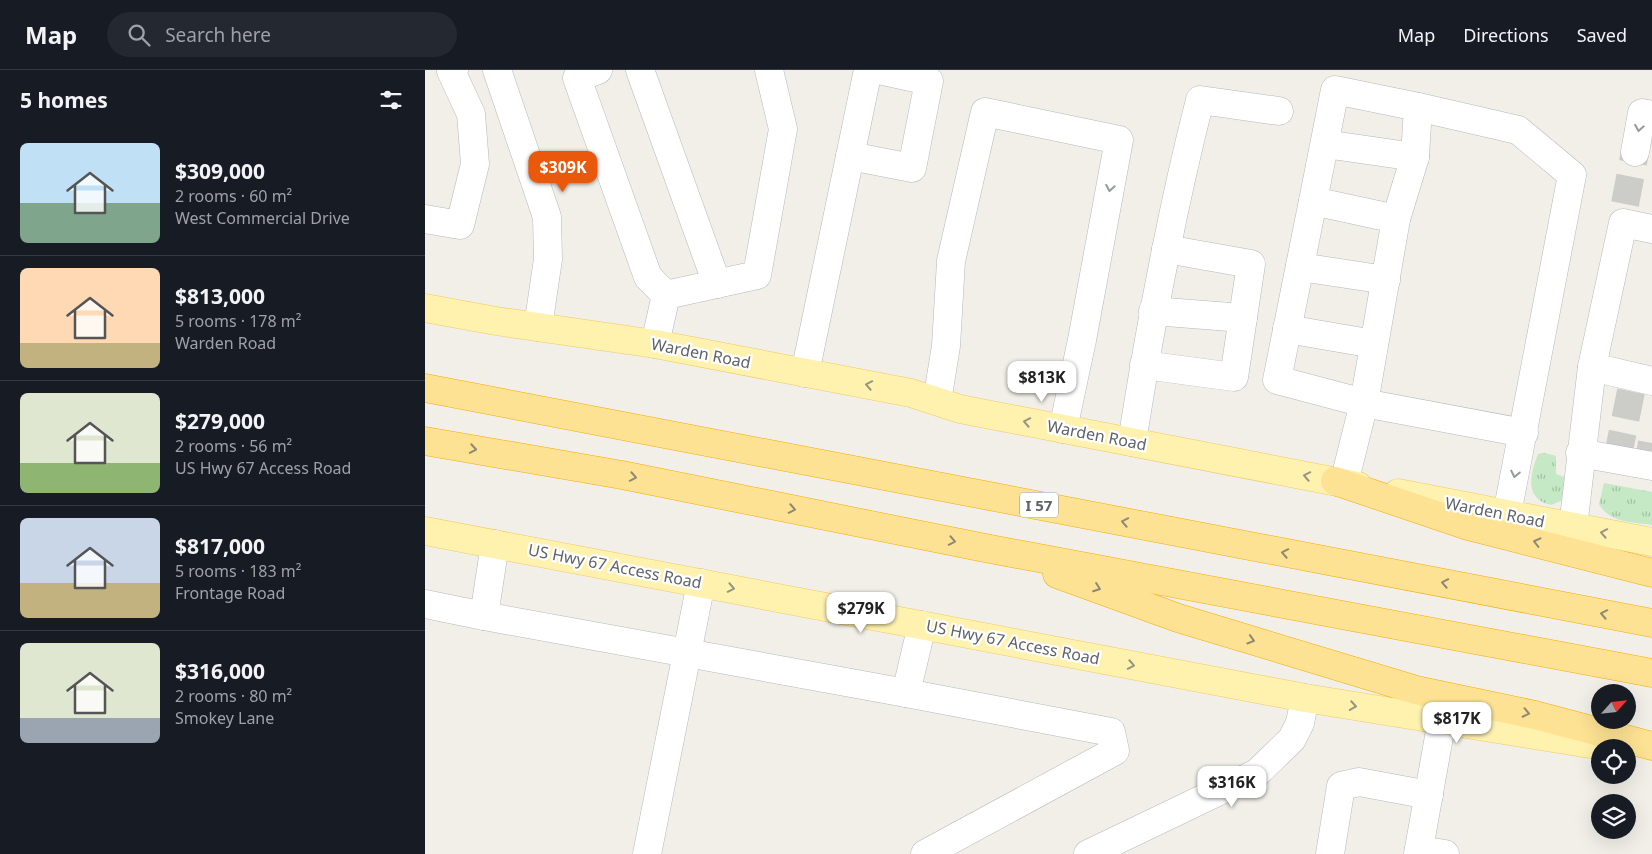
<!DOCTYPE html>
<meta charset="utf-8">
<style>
:root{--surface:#171b24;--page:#242831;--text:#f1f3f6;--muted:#9ea1a6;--line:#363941;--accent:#ea580c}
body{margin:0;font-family:"Noto Sans",sans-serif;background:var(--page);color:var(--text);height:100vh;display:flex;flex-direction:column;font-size:19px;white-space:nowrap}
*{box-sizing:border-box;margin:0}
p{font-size:16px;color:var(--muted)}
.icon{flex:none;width:28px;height:28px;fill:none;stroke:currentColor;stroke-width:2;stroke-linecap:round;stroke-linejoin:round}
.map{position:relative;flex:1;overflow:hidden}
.panel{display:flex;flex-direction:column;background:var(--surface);width:425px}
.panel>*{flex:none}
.needle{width:32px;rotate:63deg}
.tools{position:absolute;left:1166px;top:614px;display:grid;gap:10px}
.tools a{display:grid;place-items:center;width:45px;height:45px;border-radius:50%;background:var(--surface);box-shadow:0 5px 20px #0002;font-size:25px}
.price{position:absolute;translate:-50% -42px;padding:0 11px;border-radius:10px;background:#fff;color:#222;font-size:16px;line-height:32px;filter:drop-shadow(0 1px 2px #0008)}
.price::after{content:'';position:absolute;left:50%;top:30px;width:15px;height:11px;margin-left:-8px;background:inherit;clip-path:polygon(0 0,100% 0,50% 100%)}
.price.selected{background:var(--accent);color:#fff}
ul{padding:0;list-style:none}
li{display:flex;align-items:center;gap:15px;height:125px;padding:0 20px}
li+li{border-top:1px solid var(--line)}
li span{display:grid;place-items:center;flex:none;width:140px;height:100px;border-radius:8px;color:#555}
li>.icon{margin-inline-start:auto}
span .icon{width:60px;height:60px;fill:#fffc;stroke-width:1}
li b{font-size:21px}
h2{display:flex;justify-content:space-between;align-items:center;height:60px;padding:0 20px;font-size:21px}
header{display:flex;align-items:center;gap:30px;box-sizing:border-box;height:70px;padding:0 25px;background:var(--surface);border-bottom:1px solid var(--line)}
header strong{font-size:24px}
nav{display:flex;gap:28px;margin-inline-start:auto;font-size:18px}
.search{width:350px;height:45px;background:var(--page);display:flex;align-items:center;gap:12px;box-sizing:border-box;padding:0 18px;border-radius:28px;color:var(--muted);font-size:19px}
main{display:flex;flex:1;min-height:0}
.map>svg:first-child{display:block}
.grass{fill:url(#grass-tufts)}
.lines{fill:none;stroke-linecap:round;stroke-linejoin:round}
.minor-tunnel{stroke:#ccccc8;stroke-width:28;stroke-dasharray:28 14;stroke-linecap:butt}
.minor-casing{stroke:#b5b8bc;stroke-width:29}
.major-casing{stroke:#f2c960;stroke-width:29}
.highway-casing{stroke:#f9ab00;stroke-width:29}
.minor{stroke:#fff;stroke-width:28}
.major{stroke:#fff2af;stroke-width:28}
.highway{stroke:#fde293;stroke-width:28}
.oneway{stroke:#979a9d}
.oneway2{stroke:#979581}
.oneway3{stroke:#8e8975}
.labels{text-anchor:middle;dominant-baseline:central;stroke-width:4.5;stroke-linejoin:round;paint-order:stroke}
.shield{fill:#fff;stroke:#8f9295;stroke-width:1}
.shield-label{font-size:15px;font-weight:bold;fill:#5f6368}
.street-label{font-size:16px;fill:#5f6368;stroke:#fff}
</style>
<header>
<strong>Map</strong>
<div class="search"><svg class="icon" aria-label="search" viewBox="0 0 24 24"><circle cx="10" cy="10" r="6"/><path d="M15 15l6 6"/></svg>Search here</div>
<nav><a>Map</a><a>Directions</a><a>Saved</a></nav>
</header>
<main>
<section class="panel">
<h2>5 homes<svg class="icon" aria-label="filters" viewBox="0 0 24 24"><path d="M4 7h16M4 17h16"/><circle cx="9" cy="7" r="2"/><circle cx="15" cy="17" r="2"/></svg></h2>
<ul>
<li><span style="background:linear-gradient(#bfe0f5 60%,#7fa58c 0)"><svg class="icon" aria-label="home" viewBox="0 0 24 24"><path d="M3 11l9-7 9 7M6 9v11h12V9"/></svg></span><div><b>$309,000</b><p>2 rooms · 60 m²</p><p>West Commercial Drive</p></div></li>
<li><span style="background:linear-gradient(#ffd9b3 75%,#c2b280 0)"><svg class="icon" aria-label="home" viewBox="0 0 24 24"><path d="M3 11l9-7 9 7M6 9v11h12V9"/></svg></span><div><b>$813,000</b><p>5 rooms · 178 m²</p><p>Warden Road</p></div></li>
<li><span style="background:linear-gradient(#dfe7d0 70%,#8fb573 0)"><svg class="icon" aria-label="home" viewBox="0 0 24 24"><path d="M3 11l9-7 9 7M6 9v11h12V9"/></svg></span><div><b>$279,000</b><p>2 rooms · 56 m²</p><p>US Hwy 67 Access Road</p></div></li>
<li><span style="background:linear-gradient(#c9d6e8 65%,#c2b280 0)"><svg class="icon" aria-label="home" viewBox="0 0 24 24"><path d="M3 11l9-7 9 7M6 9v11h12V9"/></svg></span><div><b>$817,000</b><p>5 rooms · 183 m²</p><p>Frontage Road</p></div></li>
<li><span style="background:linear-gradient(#dfe7d0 75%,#9aa5b1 0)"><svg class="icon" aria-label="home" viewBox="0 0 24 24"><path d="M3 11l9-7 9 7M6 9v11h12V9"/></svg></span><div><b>$316,000</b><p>2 rooms · 80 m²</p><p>Smokey Lane</p></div></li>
</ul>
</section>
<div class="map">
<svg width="1227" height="784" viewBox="0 0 1227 784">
<defs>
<pattern id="grass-tufts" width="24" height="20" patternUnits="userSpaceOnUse" patternTransform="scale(1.25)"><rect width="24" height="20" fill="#c5e8c5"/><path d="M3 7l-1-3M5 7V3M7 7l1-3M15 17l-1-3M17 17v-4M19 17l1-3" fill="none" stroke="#a3c0a4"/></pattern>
</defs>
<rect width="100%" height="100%" fill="#f1efe8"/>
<!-- grass -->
<g class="grass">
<path d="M1120,383L1131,386V404L1145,409L1138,430L1126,435C1099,429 1105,404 1113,384Z"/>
<path d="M1179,413L1227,422V455C1209,452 1184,453 1174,434Z"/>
</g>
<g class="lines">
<!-- minor-tunnel -->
<g class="minor-tunnel">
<polyline points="1200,134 1210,82"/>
<polyline points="1192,390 1209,307"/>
<polyline points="1223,396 1227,373"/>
</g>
<!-- minor casing -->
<g class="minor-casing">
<g id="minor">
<polyline points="72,0 122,147 123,189 113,257"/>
<polyline points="173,0 152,8 223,207 241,225"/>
<polyline points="215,0 292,214"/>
<polyline points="993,37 1093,60 1147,105 1082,444"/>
<polyline points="900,74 990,87"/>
<polyline points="1210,82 1217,43 1227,45"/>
<polyline points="425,86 487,98 504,11 454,0"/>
<polyline points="888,131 910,20 993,37 990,87 971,149"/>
<polyline points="0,149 35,155 50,94 46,44 26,1 29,0"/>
<polyline points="875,197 961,210"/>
<polyline points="728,241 818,248"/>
<polyline points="862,259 949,274"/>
<polyline points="230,274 241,225 332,205 358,59 344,0"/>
<polyline points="719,295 809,307 826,194 741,179"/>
<polyline points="1167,297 1227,311"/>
<polyline points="380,303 443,0"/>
<polyline points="512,331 521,276 526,191 560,42 694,70 657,270 638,359"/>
<path d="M707,372C725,257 746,143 775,30L854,41"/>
<polyline points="1155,383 1227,396"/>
<polyline points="919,413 939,333 971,149 888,131 852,310 939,333 1099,363"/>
<polyline points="1148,457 1167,297 1198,153 1227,159"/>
<polyline points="70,474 59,546 481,623"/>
<polyline points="0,534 59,546"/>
<polyline points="497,555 481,623 686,662 690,681 500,784"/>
<polyline points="994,780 1020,784"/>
<polyline points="222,784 276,513"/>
<polyline points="663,784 832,703 867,669 875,653 880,628"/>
<polyline points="905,784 916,716 934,712 1004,725"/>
<polyline points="993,784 1017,650"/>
</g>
</g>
<!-- major casing -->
<g class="major-casing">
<g id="major">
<polyline points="0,238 71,251 230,274 486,323 535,339 933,416"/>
<polyline points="973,423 1227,472"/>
<polyline points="0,461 880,628 1190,678"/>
</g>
</g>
<!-- highway casing -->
<g class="highway-casing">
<g id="highway">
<polyline points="0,318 1227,553"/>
<polyline points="0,371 197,405 560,478 1227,603"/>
<polyline points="910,411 1043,456 1227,503"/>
<polyline points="632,504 753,548 991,620 1110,645 1227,676"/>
</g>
</g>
<!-- minor -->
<use href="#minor" class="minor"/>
<!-- major -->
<use href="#major" class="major"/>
<!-- highway -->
<use href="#highway" class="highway"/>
</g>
<!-- one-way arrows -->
<defs><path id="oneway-chevron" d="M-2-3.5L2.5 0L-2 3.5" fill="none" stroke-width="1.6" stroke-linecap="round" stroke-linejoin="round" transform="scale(1.25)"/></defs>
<g class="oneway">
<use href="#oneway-chevron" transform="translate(1214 58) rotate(100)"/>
<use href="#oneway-chevron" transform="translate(685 118) rotate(100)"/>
<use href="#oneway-chevron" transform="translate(1090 404) rotate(102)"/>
</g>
<g class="oneway2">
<use href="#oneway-chevron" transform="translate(444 315) rotate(-169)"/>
<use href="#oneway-chevron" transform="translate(602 352) rotate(-169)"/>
<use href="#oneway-chevron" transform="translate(882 406) rotate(-169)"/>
<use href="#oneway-chevron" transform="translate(1179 463) rotate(-169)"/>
<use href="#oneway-chevron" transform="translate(306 518) rotate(11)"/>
<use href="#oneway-chevron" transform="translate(706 595) rotate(11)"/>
<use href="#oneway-chevron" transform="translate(928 636) rotate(9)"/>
</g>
<g class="oneway3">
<use href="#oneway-chevron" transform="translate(48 379) rotate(10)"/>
<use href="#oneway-chevron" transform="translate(208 407) rotate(11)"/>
<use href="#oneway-chevron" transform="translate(367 439) rotate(11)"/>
<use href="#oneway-chevron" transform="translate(700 452) rotate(-169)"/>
<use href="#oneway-chevron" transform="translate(527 471) rotate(11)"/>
<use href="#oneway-chevron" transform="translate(1112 472) rotate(-166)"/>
<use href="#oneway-chevron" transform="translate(860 483) rotate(-169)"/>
<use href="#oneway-chevron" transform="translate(1020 513) rotate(-169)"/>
<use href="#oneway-chevron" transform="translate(672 518) rotate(20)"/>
<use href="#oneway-chevron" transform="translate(1179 544) rotate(-169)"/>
<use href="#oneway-chevron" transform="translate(826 570) rotate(17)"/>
<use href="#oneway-chevron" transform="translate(1101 643) rotate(12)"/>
</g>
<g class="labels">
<!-- shield labels -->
<rect class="shield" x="595" y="422.5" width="38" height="25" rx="4"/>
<g class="shield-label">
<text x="614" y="435">I 57</text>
</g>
<!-- street labels -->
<g class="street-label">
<text transform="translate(276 283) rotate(11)">Warden Road</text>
<text transform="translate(672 365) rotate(11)">Warden Road</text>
<text transform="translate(1070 442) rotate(11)">Warden Road</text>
<text transform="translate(190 496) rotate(11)">US Hwy 67 Access Road</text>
<text transform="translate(588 572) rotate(11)">US Hwy 67 Access Road</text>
</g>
</g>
</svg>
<div class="tools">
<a><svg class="needle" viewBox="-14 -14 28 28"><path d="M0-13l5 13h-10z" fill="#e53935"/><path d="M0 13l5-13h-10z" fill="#9ea1a6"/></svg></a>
<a><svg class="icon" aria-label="locate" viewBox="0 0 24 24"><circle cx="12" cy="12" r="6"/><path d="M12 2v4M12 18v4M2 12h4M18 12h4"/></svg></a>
<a><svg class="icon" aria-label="layers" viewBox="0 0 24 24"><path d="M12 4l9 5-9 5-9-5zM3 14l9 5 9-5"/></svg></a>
</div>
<b class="price selected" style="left:138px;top:123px">$309K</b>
<b class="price" style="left:617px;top:333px">$813K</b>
<b class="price" style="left:436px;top:564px">$279K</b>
<b class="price" style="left:1032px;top:674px">$817K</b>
<b class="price" style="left:807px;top:738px">$316K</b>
</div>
</main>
